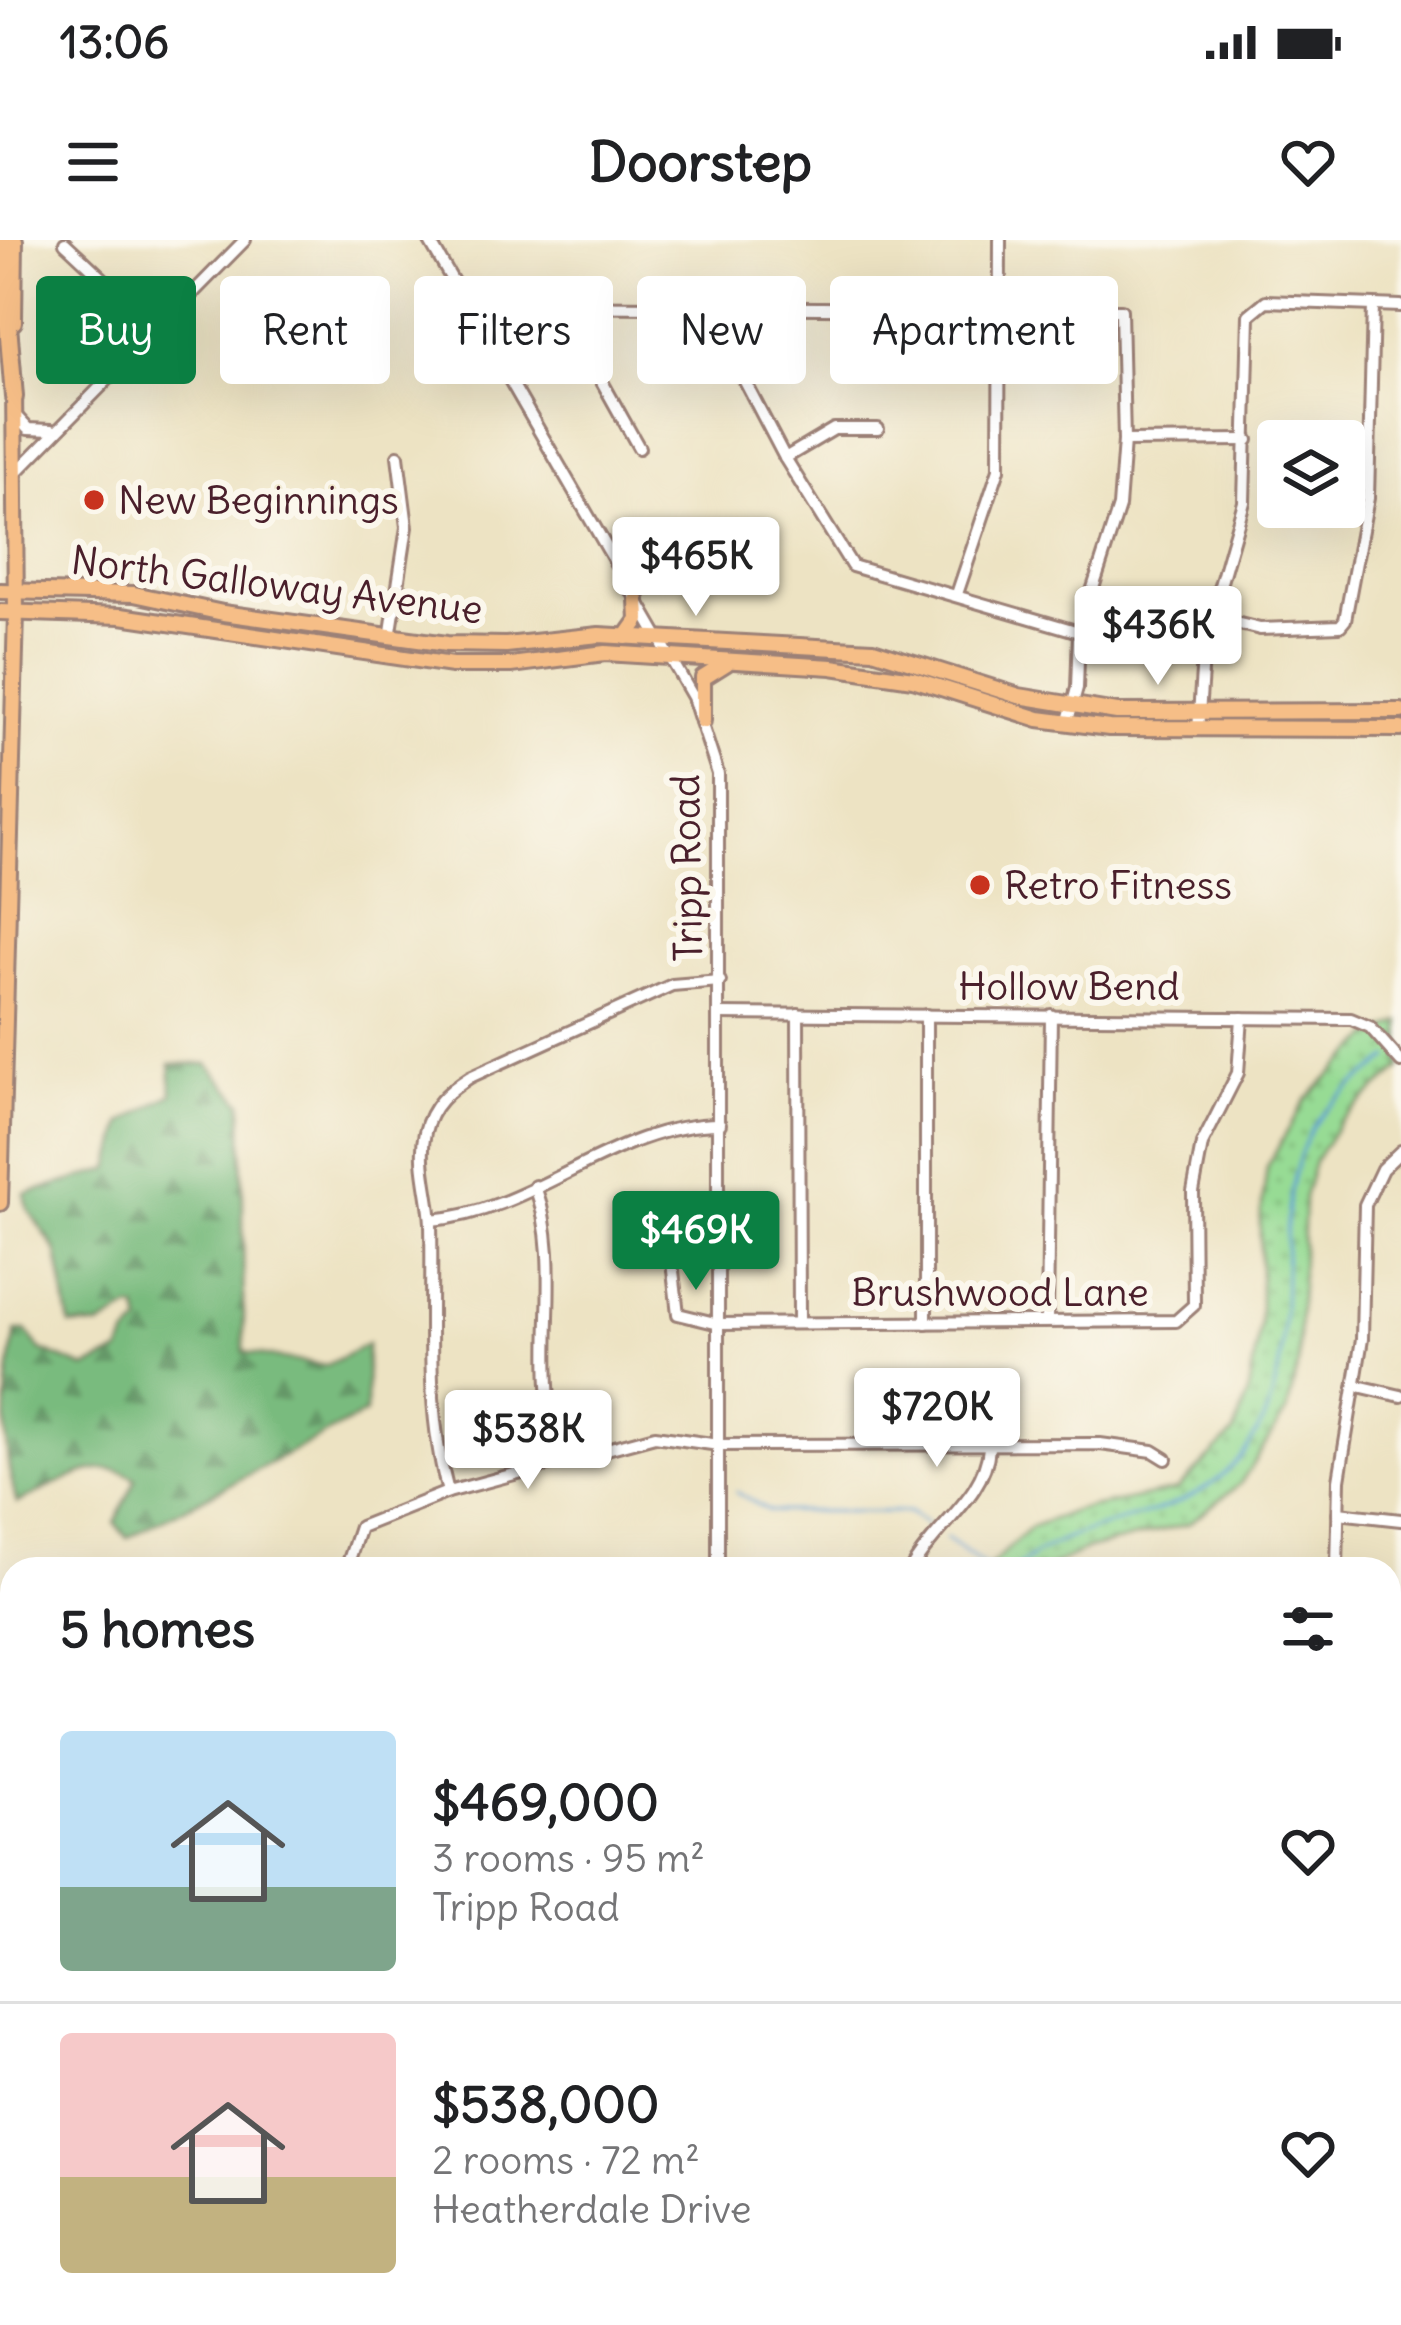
<!DOCTYPE html>
<meta charset="utf-8">
<style>
:root{--surface:#fff;--page:#f6f6f6;--text:#202124;--muted:#757577;--line:#e0e0e0;--accent:#0b8043}
body{margin:0;font-family:Delius,sans-serif;background:var(--page);color:var(--text);height:100vh;display:flex;flex-direction:column;font-size:45px;white-space:nowrap}
*{box-sizing:border-box;margin:0}
p{font-size:39px;color:var(--muted)}
.icon{flex:none;width:66px;height:66px;fill:none;stroke:currentColor;stroke-width:2;stroke-linecap:round;stroke-linejoin:round}
.map{position:relative;flex:1;overflow:hidden}
.sheet{position:absolute;left:0px;top:1317px;width:1401px;height:768px;display:flex;flex-direction:column;background:var(--surface);border-radius:36px 36px 0 0;box-shadow:0 12px 48px #0002}
.sheet>*{flex:none}
.guide{position:absolute;left:36px;top:36px;width:1329px;height:108px;display:flex;gap:24px}
.fabs{position:absolute;left:1257px;top:180px;display:grid;gap:24px}
.fabs a{display:grid;place-items:center;width:108px;height:108px;border-radius:12px;background:var(--surface);box-shadow:0 12px 48px #0002;font-size:60px}
.price{position:absolute;translate:-50% -102px;padding:0 27px;border-radius:12px;background:#fff;color:#222;font-size:39px;line-height:78px;filter:drop-shadow(0 3px 6px #0008)}
.price::after{content:'';position:absolute;left:50%;top:72px;width:36px;height:27px;margin-left:-18px;background:inherit;clip-path:polygon(0 0,100% 0,50% 100%)}
.price.on{background:var(--accent);color:#fff}
ul{padding:0;list-style:none}
li{display:flex;align-items:center;gap:36px;height:300px;padding:0 60px}
li+li{border-top:3px solid var(--line)}
li span{display:grid;place-items:center;flex:none;width:336px;height:240px;border-radius:12px;color:#555}
li>.icon{margin-inline-start:auto}
span .icon{width:144px;height:144px;fill:#fffc;stroke-width:1}
li b{font-size:51px}
h2{display:flex;justify-content:space-between;align-items:center;height:144px;padding:0 60px;font-size:51px}
.pill{padding:0 42px;border-radius:12px;background:var(--surface);box-shadow:0 12px 48px #0002;font-size:42px;line-height:108px}
.pill.on{background:var(--accent);color:#fff}
.status{display:flex;justify-content:space-between;align-items:center;height:84px;padding:0 60px;background:var(--surface);direction:ltr}
.status svg{height:33px;fill:currentColor}
header{display:flex;justify-content:space-between;align-items:center;height:156px;padding:0 60px;background:var(--surface);font-size:54px;font-weight:700}
.map>svg:first-child{display:block}
.grass{fill:url(#grass-dots);stroke:#707d60;stroke-width:3}
.forest{fill:url(#forest-firs);stroke:#626d54;stroke-width:3}
.lines{fill:none;stroke-linecap:round;stroke-linejoin:round}
.stream{stroke:#61a0d3;stroke-width:3}
.minor-casing{stroke:#9c8177;stroke-width:16}
.major-casing{stroke:#9c8177;stroke-width:20}
.highway-casing{stroke:#9c8177;stroke-width:22}
.minor{stroke:#fff;stroke-width:10}
.major{stroke:#f6be87;stroke-width:14}
.highway{stroke:#f6be87;stroke-width:16}
.poi-dot{fill:#c8321e;stroke:#fbf7ec;stroke-width:4.5}
.labels{text-anchor:middle;dominant-baseline:central;stroke-width:12;stroke-linejoin:round;paint-order:stroke}
.poi-label{font-size:39px;fill:#4a1f2b;stroke:#fbf7ec;text-anchor:start}
.street-label{font-size:39px;fill:#4a1f2b;stroke:#fbf7ec}
</style>
<div class="status"><b>13:06</b><svg viewBox="0 0 49 12"><path d="M0 12V9h3v3zM5 12V6h3v6zM10 12V3h3v9zM15 12V0h3v12zM26 1h20v11H26zM47 4h2v5h-2z"/></svg></div>
<header><svg class="icon" aria-label="menu" viewBox="0 0 24 24"><path d="M4 6h16M4 12h16M4 18h16"/></svg>Doorstep<svg class="icon" aria-label="heart" viewBox="0 0 24 24"><path d="M12 20l-8-8c-3-5 5-10 8-4 3-6 11-1 8 4z"/></svg></header>
<div class="map">
<svg width="1401" height="2085" viewBox="0 0 1401 2085">
<defs>
<pattern id="grass-dots" width="8" height="8" patternUnits="userSpaceOnUse" patternTransform="scale(3)"><rect width="8" height="8" fill="#97db94"/><path d="M2 2h.1M6 6h.1" fill="none" stroke="#84bc80" stroke-width="1.8" stroke-linecap="round"/></pattern>
<pattern id="forest-firs" width="22" height="20" patternUnits="userSpaceOnUse" patternTransform="scale(3)"><rect width="22" height="20" fill="#79bb7e"/><path d="M5 1l3.5 6h-7zM16 11l3.5 6h-7z" fill="#659767"/></pattern>
</defs>
<rect width="100%" height="100%" fill="#fbf7ec"/>
<filter id="ink" filterUnits="userSpaceOnUse"><feTurbulence type="fractalNoise" baseFrequency=".00833" numOctaves="2"/><feDisplacementMap in="SourceGraphic" scale="24" xChannelSelector="R" yChannelSelector="G"/><feConvolveMatrix kernelMatrix="1 2 1 2 8 2 1 2 1" color-interpolation-filters="sRGB"/></filter>
<filter id="wash" filterUnits="userSpaceOnUse"><feTurbulence type="fractalNoise" baseFrequency=".004" numOctaves="4" result="noise"/><feDisplacementMap in="SourceGraphic" scale="48" xChannelSelector="R" yChannelSelector="G"/><feGaussianBlur stdDeviation="2.7" result="paint"/><feColorMatrix in="noise" values="0 0 0 0 0 0 0 0 0 0 0 0 0 0 0 0 0 1.4 0 .05"/><feComposite in="paint" operator="in"/></filter>
<g filter="url(#wash)">
<rect width="100%" height="100%" fill="#ede3c3"/>
<!-- grass -->
<polygon class="grass" points="1401,782 1401,828 1340,881 1314,922 1304,957 1298,1126 1287,1171 1240,1244 1188,1284 1088,1309 1045,1329 987,1329 1031,1287 1076,1270 1177,1250 1234,1193 1249,1151 1260,1084 1260,982 1267,927 1306,859 1371,797"/>
<!-- forest -->
<g class="forest">
<path d="M170,824H208L242,862L244,1112L325,1126L367,1104L366,1173L127,1298L115,1283L136,1239C102,1212 52,1248 17,1263C0,1210 5,1148 16,1091H26L41,1110L85,1128L120,1113L126,1098L141,1084L138,1070L131,1069L99,1087L70,1085L57,1012L28,969L25,954L111,929L123,883L172,854Z"/>
<polygon points="1401,1843 1401,2011 1389,2014 1389,1849"/>
<polygon points="978,2073 1271,2073 1272,2085 977,2085"/>
</g>
<g class="lines">
<!-- stream -->
<g class="stream">
<polyline points="736,1252 769,1271 909,1272 927,1285"/>
<polyline points="945,1298 989,1329"/>
<path d="M1015,1329C1082,1271 1180,1290 1240,1218C1315,1126 1261,1002 1306,900C1321,865 1361,840 1390,818"/>
<polyline points="1389,1930 1401,1931"/>
<polyline points="965,2085 965,2073"/>
<polyline points="1089,2085 1103,2073"/>
</g>
</g>
</g>
<g filter="url(#ink)">
<g class="lines">
<!-- minor casing -->
<g class="minor-casing">
<g id="minor">
<polyline points="429,0 693,457 718,534 718,1329"/>
<polyline points="65,3 157,89"/>
<polyline points="567,67 576,95 639,208"/>
<polyline points="706,67 785,218 852,326 1079,392"/>
<polyline points="478,85 512,66 1121,70 1124,201 1119,267 1079,392 1077,448 1067,484"/>
<polyline points="15,175 28,189 52,190"/>
<polyline points="1124,201 1248,200"/>
<polyline points="785,218 834,189 878,189"/>
<polyline points="15,234 245,0"/>
<polyline points="957,354 999,229 1000,0"/>
<polyline points="1211,377 1260,389 1340,386 1345,380 1368,258 1373,65"/>
<polyline points="390,398 407,287 398,216"/>
<polyline points="1198,490 1204,401 1244,262 1249,75 1266,61 1401,66"/>
<polyline points="719,774 1351,779 1370,787 1401,822"/>
<polyline points="798,774 799,1081"/>
<polyline points="926,775 926,1083"/>
<path d="M535,946C567,1034 528,1130 563,1217"/>
<path d="M431,980C534,972 614,884 720,884"/>
<polyline points="672,1022 678,1074 719,1084 1176,1081 1194,1065 1193,952 1202,904 1238,833 1242,778"/>
<polyline points="1047,1081 1051,775"/>
<polyline points="1358,1146 1401,1156"/>
<path d="M448,1252C424,1164 433,1075 431,984C430,955 418,922 425,892C431,866 448,851 470,837L672,745L720,741"/>
<polyline points="1338,1273 1401,1280"/>
<polyline points="346,1329 360,1287 448,1252 655,1196 719,1205 1100,1204 1153,1211 1166,1219"/>
<path d="M911,1329C935,1286 985,1257 989,1208"/>
<polyline points="1337,1329 1339,1240 1362,1099 1365,965 1382,929 1401,911"/>
<polyline points="1389,1769 1401,1763"/>
<polyline points="253,2073 253,2085"/>
<polyline points="373,2073 374,2085"/>
<polyline points="500,2073 503,2085"/>
<polyline points="717,2085 717,2073"/>
</g>
</g>
<!-- major casing -->
<g class="major-casing">
<g id="major">
<polyline points="14,82 15,0"/>
<polyline points="0,351 134,354 223,373 447,404 506,405 599,395 873,410 1019,456 1117,472 1401,471"/>
<polyline points="0,372 121,376 452,425 511,425 605,413 832,427 913,439 1039,479 1109,488 1401,489"/>
<polyline points="626,397 638,380 637,360"/>
<polyline points="703,481 703,438 727,423"/>
<polyline points="0,963 16,373 14,146"/>
</g>
</g>
<!-- highway casing -->
<g class="highway-casing">
<polyline id="highway" points="1,0 14,157"/>
</g>
<!-- minor -->
<use href="#minor" class="minor"/>
<!-- major -->
<use href="#major" class="major"/>
<!-- highway -->
<use href="#highway" class="highway"/>
</g>
</g>
<!-- markers -->
<g class="poi-dot">
<circle cx="94" cy="260" r="12"/>
<circle cx="980" cy="645" r="12"/>
</g>
<g class="labels">
<!-- poi labels -->
<g class="poi-label">
<text x="118" y="260">New Beginnings</text>
<text x="1004" y="645">Retro Fitness</text>
</g>
<!-- street labels -->
<g class="street-label">
<text transform="translate(277 345) rotate(7)">North Galloway Avenue</text>
<text transform="translate(687 628) rotate(-91)">Tripp Road</text>
<text x="1069" y="746">Hollow Bend</text>
<text x="1000" y="1052">Brushwood Lane</text>
</g>
</g>
</svg>
<div class="fabs">
<a><svg class="icon" aria-label="layers" viewBox="0 0 24 24"><path d="M12 4l9 5-9 5-9-5zM3 14l9 5 9-5"/></svg></a>
</div>
<b class="price" style="left:696px;top:379px">$465K</b>
<b class="price" style="left:1158px;top:448px">$436K</b>
<b class="price on" style="left:696px;top:1053px">$469K</b>
<b class="price" style="left:937px;top:1230px">$720K</b>
<b class="price" style="left:528px;top:1252px">$538K</b>
<div class="guide">
<a class="pill on">Buy</a>
<a class="pill">Rent</a>
<a class="pill">Filters</a>
<a class="pill">New</a>
<a class="pill">Apartment</a>
</div>
<section class="sheet">
<h2>5 homes<svg class="icon" aria-label="filters" viewBox="0 0 24 24"><path d="M4 7h16M4 17h16"/><circle cx="9" cy="7" r="2"/><circle cx="15" cy="17" r="2"/></svg></h2>
<ul>
<li><span style="background:linear-gradient(#bfe0f5 65%,#7fa58c 0)"><svg class="icon" aria-label="home" viewBox="0 0 24 24"><path d="M3 11l9-7 9 7M6 9v11h12V9"/></svg></span><div><b>$469,000</b><p>3 rooms · 95 m²</p><p>Tripp Road</p></div><svg class="icon" aria-label="heart" viewBox="0 0 24 24"><path d="M12 20l-8-8c-3-5 5-10 8-4 3-6 11-1 8 4z"/></svg></li>
<li><span style="background:linear-gradient(#f6c9c9 60%,#c2b280 0)"><svg class="icon" aria-label="home" viewBox="0 0 24 24"><path d="M3 11l9-7 9 7M6 9v11h12V9"/></svg></span><div><b>$538,000</b><p>2 rooms · 72 m²</p><p>Heatherdale Drive</p></div><svg class="icon" aria-label="heart" viewBox="0 0 24 24"><path d="M12 20l-8-8c-3-5 5-10 8-4 3-6 11-1 8 4z"/></svg></li>
</ul>
</section>
</div>
